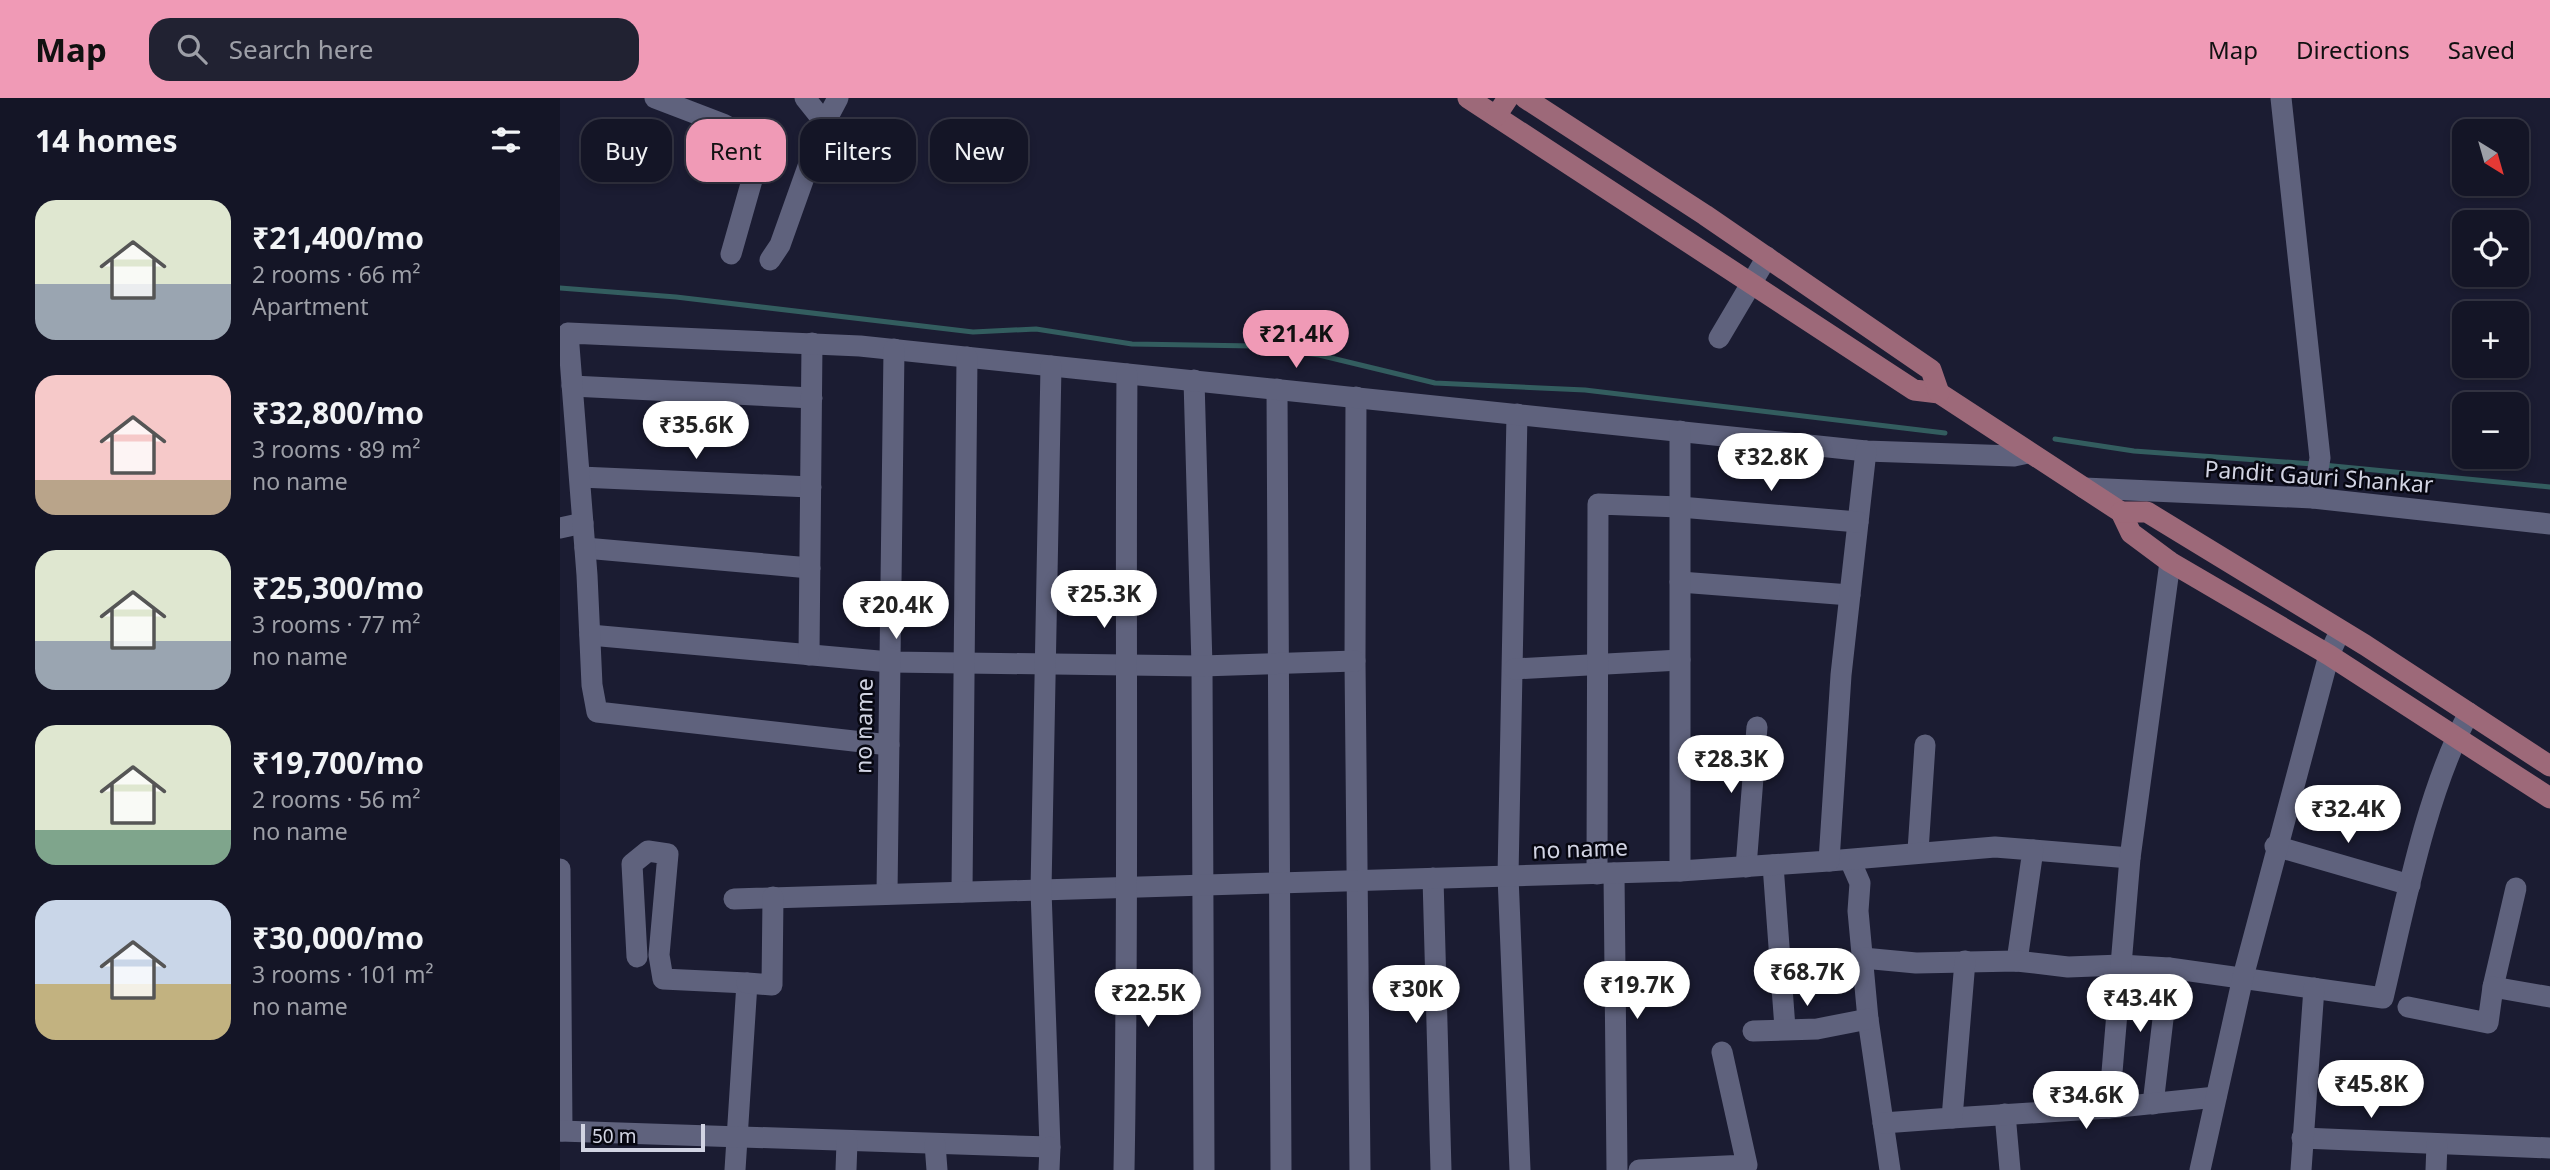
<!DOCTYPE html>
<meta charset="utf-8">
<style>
:root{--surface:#141526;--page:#212232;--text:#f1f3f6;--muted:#9d9fa7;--line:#333443;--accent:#f09ab6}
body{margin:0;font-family:"Noto Sans",sans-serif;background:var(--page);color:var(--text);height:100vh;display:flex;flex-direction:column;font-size:26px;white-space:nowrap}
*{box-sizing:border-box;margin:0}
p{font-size:23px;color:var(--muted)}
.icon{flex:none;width:38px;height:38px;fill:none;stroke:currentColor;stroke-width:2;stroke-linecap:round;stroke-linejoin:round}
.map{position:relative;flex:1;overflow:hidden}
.details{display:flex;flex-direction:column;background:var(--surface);width:560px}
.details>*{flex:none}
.top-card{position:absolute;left:21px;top:21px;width:665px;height:63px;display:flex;gap:14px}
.needle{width:46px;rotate:143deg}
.fabs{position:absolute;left:1892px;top:21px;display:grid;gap:14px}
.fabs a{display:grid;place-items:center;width:77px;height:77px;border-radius:14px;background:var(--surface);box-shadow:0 4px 10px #0003,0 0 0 2px var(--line);font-size:35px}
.scale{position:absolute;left:21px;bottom:18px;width:124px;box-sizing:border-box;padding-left:7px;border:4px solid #d2d4e3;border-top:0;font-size:19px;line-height:24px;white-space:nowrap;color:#d2d4e3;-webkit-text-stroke:5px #070711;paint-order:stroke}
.price{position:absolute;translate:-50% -60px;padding:0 16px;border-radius:24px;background:#fff;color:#222;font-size:23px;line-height:46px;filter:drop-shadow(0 2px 4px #0008)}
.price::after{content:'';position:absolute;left:50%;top:42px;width:21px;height:16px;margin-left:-10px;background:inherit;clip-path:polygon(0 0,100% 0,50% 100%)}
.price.active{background:var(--accent);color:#111}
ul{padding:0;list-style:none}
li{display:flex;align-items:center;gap:21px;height:175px;padding:0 35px}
li span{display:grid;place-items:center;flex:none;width:196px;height:140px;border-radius:21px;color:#555}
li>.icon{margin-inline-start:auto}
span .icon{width:84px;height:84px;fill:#fffc;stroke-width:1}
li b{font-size:30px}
h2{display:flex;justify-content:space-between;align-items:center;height:84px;padding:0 35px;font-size:30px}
.tag{padding:0 24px;border-radius:21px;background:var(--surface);box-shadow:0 4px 10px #0003,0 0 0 2px var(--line);font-size:24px;line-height:63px}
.tag.active{background:var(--accent);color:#111}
header{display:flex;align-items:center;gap:42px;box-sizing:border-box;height:98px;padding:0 35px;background:var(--accent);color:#111}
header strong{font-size:33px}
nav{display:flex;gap:38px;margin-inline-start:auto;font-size:24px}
.search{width:490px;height:63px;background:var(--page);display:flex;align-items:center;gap:18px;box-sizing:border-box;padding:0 24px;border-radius:21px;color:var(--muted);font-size:26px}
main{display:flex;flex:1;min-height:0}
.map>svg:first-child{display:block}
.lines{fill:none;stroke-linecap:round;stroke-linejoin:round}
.stream{stroke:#335d5f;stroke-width:5}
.minor{stroke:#5f627d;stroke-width:21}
.major{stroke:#9d6979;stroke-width:21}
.labels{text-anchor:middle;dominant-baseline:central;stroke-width:5;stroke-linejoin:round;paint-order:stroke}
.street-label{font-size:23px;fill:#d2d4e3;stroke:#070711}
</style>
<header>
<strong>Map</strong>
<div class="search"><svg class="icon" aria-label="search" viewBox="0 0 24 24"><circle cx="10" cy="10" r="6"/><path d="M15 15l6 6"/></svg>Search here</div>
<nav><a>Map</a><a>Directions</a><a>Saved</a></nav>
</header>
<main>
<section class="details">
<h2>14 homes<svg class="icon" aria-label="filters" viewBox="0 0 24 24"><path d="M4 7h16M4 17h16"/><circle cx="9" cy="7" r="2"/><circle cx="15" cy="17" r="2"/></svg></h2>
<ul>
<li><span style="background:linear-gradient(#dfe7d0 60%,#9aa5b1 0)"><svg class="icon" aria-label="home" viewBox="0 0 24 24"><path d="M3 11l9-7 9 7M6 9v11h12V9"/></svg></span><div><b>₹21,400/mo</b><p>2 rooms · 66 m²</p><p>Apartment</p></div></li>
<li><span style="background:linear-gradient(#f6c9c9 75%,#b9a48a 0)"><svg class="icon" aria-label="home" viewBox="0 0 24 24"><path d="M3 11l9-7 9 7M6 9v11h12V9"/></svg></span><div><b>₹32,800/mo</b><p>3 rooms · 89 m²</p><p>no name</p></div></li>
<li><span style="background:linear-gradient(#dfe7d0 65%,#9aa5b1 0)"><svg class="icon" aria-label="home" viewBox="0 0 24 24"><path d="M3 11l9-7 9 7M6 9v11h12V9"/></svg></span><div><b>₹25,300/mo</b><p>3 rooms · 77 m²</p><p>no name</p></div></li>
<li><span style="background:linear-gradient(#dfe7d0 75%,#7fa58c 0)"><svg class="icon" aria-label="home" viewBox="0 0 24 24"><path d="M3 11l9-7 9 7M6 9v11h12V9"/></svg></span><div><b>₹19,700/mo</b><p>2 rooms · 56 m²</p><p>no name</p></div></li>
<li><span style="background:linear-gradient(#c9d6e8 60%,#c2b280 0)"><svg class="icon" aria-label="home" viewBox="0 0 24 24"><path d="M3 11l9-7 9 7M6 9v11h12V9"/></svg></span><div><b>₹30,000/mo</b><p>3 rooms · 101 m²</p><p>no name</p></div></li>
</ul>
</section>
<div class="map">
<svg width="1990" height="1072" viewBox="0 0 1990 1072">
<rect width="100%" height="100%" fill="#1b1c32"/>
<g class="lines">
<!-- stream -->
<g class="stream">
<polyline points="0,190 116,199 413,234 476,231 572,246 695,248 759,257 875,285 1025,292 1385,335"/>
<polyline points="1495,341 1574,353 1753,366"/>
<polyline points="1763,367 1990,389"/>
</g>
<!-- minor -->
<g class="minor">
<polyline points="95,0 163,26 202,47 171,156"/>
<polyline points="245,0 265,25"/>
<polyline points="1721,0 1760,360 1753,400"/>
<polyline points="210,162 220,147 261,32 278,0"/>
<polyline points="1159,240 1207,159"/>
<polyline points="634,282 642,568 644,1072"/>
<polyline points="12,288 252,300"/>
<polyline points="717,291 721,1072"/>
<polyline points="796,299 795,563 800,1072"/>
<polyline points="957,316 948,778 960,1072"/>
<polyline points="20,379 251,389"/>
<polyline points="1524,390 1753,400 1990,426"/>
<polyline points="0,430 23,425"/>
<polyline points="25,450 250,470"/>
<polyline points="1120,484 1290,497"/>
<polyline points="30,537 330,564 642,568 795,563"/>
<polyline points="249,557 252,245"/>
<polyline points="954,571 1120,562"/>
<polyline points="329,647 37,614 32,587 27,477 8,235 300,248 1306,353 1454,358 1468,355"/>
<polyline points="1715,748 1850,787"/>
<polyline points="1473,752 1570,760"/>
<polyline points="1358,753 1365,647"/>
<polyline points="1290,762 1300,785 1298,813 1308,921 1330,1072"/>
<polyline points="1269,763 1435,749 1473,752 1457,863"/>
<polyline points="1213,767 1225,930"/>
<polyline points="1186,769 1197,629"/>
<polyline points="0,771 2,1033"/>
<polyline points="1120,773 1269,763 1281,577 1306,353"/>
<polyline points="1054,775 1057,1072"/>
<polyline points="1037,776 1038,406 1120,409 1298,424"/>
<polyline points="873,780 881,1072"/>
<polyline points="402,794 407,259"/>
<polyline points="327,796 334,251"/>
<polyline points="174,801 1120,773 1120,333"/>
<polyline points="77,859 72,766 88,753 108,756 99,857 103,881 187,885 175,1072"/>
<path d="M1303,860L1356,865L1457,863L1508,869L1561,867L1609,870L1823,900C1844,812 1866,693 1909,615"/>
<polyline points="187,885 212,887 213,799"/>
<polyline points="1933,889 1956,790"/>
<polyline points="1848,909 1928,925 1933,889 1990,899"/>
<polyline points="1193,933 1257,931 1308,921"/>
<polyline points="1593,1006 1609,870"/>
<polyline points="1549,1010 1570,760 1610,464"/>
<polyline points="1445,1016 1450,1072"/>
<polyline points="1392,1020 1549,1010 1656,999"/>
<polyline points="1323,1025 1392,1020 1405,863"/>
<polyline points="0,1033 490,1049 481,792 491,268"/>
<polyline points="1742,1040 1990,1050"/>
<polyline points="375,1046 377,1072"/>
<polyline points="286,1072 287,1044"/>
<polyline points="489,1072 490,1049"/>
<path d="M564,1072C569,806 565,541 567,276"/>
<polyline points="1079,1072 1187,1067 1162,954"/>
<polyline points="1640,1072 1683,879 1769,557 1780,533"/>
<polyline points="1741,1072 1754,890"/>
<polyline points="1876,1072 1877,1046"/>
</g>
<!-- major -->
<g class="major">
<polyline points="908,0 1354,292 1379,295 1561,414 1571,435 1610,464 1769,557 1990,700"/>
<polyline points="965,0 1145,117 1371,272 1379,295"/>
<polyline points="936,18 948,0"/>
<polyline points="1561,414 1587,414 1805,547 1990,668"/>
</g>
</g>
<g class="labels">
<!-- street labels -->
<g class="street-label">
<text transform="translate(1759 378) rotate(4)">Pandit Gauri Shankar</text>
<text transform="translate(303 628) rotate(-89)">no name</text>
<text transform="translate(1020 750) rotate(-2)">no name</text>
</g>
</g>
</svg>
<div class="fabs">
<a><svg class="needle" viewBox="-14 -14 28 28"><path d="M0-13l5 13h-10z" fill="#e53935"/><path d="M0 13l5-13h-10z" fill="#9d9fa7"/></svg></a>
<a><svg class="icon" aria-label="locate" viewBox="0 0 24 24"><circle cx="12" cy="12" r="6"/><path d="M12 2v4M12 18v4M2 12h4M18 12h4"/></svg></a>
<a>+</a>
<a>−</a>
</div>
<div class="scale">50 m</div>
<b class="price active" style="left:736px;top:272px">₹21.4K</b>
<b class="price" style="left:136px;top:363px">₹35.6K</b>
<b class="price" style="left:1211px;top:395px">₹32.8K</b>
<b class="price" style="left:544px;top:532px">₹25.3K</b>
<b class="price" style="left:336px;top:543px">₹20.4K</b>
<b class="price" style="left:1171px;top:697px">₹28.3K</b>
<b class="price" style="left:1788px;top:747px">₹32.4K</b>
<b class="price" style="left:1247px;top:910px">₹68.7K</b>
<b class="price" style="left:1077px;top:923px">₹19.7K</b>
<b class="price" style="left:856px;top:927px">₹30K</b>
<b class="price" style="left:588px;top:931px">₹22.5K</b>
<b class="price" style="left:1580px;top:936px">₹43.4K</b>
<b class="price" style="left:1811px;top:1022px">₹45.8K</b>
<b class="price" style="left:1526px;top:1033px">₹34.6K</b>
<div class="top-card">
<a class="tag">Buy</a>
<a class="tag active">Rent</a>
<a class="tag">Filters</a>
<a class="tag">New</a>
</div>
</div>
</main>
